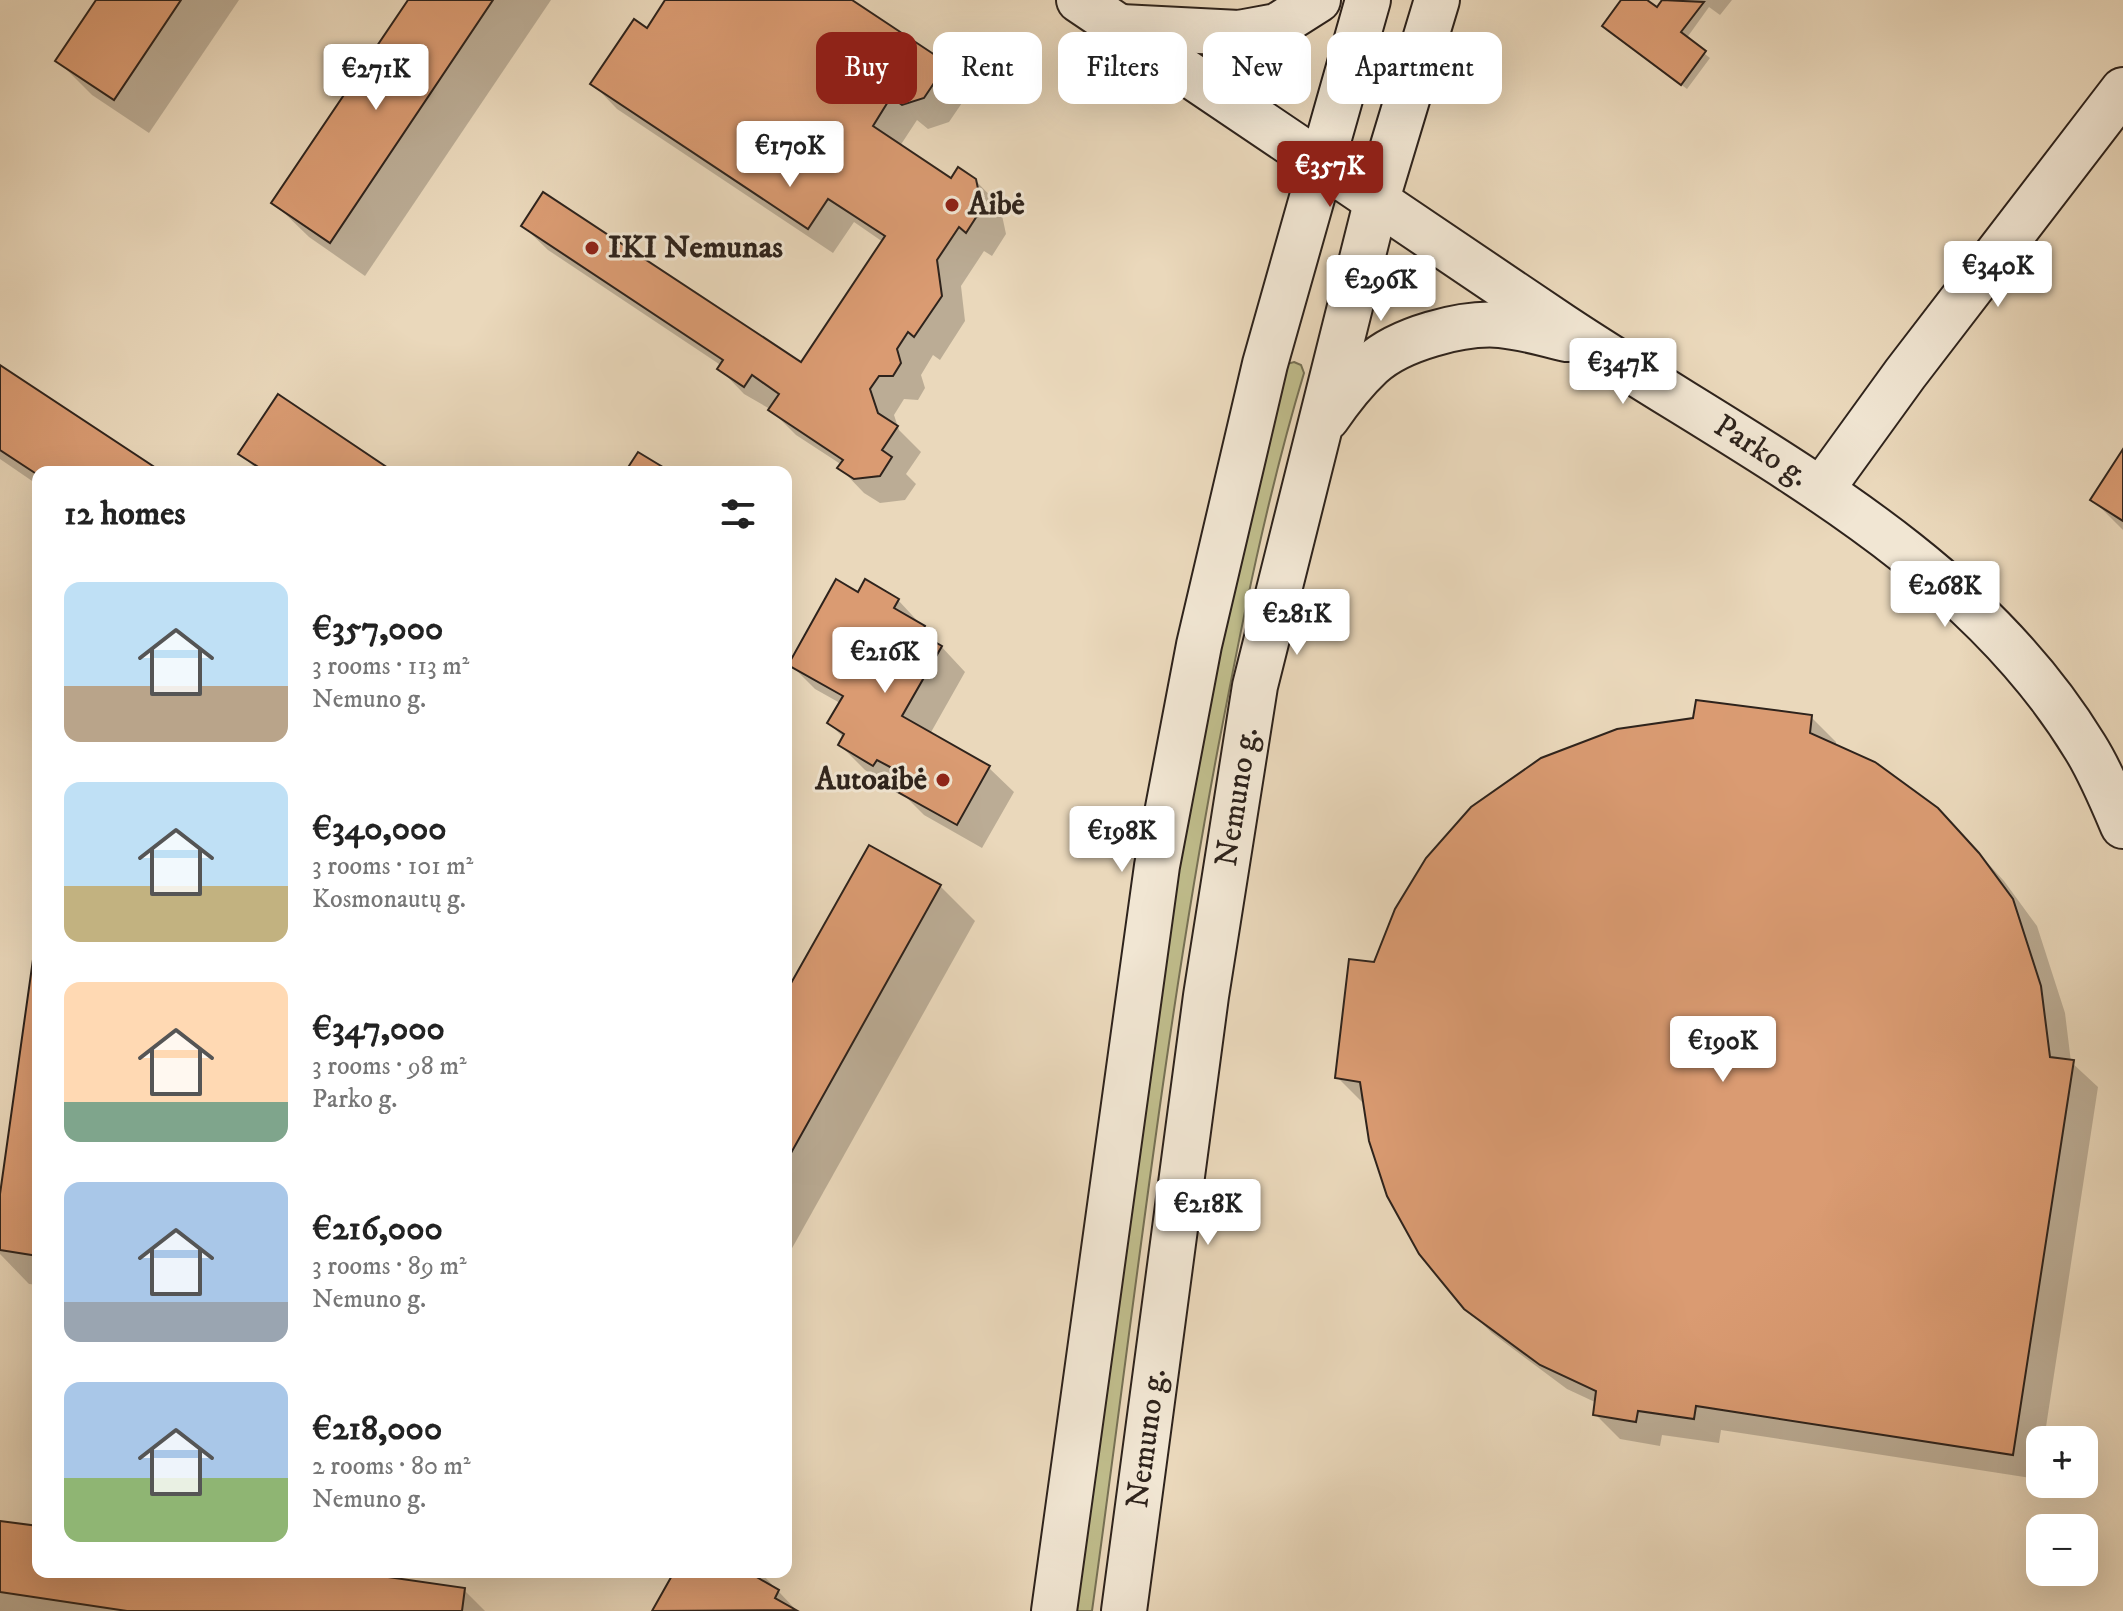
<!DOCTYPE html>
<meta charset="utf-8">
<style>
:root{--surface:#fff;--page:#f2f2f2;--text:#222;--muted:#767676;--accent:#8f2418}
body{margin:0;font-family:"IM FELL DW Pica",serif;background:var(--page);color:var(--text);height:100vh;display:flex;flex-direction:column;font-size:30px;white-space:nowrap}
*{box-sizing:border-box;margin:0}
p{font-size:26px;color:var(--muted)}
.icon{flex:none;width:44px;height:44px;fill:none;stroke:currentColor;stroke-width:2;stroke-linecap:round;stroke-linejoin:round}
.map{position:relative;flex:1;overflow:hidden}
.drawer{position:absolute;left:32px;top:466px;width:760px;height:1112px;display:flex;flex-direction:column;background:var(--surface);border-radius:16px;box-shadow:0 8px 32px #0002}
.drawer>*{flex:none}
.banner{position:absolute;left:816px;top:32px;width:760px;height:72px;display:flex;gap:16px}
.buttons{position:absolute;left:2026px;top:1426px;display:grid;gap:16px}
.buttons a{display:grid;place-items:center;width:72px;height:72px;border-radius:16px;background:var(--surface);box-shadow:0 8px 32px #0002;font-size:40px}
.price{position:absolute;translate:-50% -68px;padding:0 18px;border-radius:8px;background:#fff;color:#222;font-size:26px;line-height:52px;filter:drop-shadow(0 2px 4px #0008)}
.price::after{content:'';position:absolute;left:50%;top:48px;width:24px;height:18px;margin-left:-12px;background:inherit;clip-path:polygon(0 0,100% 0,50% 100%)}
.price.on{background:var(--accent);color:#fff}
ul{padding:0;list-style:none}
li{display:flex;align-items:center;gap:24px;height:200px;padding:0 32px}
li span{display:grid;place-items:center;flex:none;width:224px;height:160px;border-radius:16px;color:#555}
li>.icon{margin-inline-start:auto}
span .icon{width:96px;height:96px;fill:#fffc;stroke-width:1}
li b{font-size:34px}
h2{display:flex;justify-content:space-between;align-items:center;height:96px;padding:0 32px;font-size:34px}
.chip{padding:0 28px;border-radius:16px;background:var(--surface);box-shadow:0 8px 32px #0002;font-size:28px;line-height:72px}
.chip.on{background:var(--accent);color:#fff}
.map>svg:first-child{display:block}
.green{fill:#bfbc8b;stroke:#767054;stroke-width:2}
.shadow{fill:#0003}
.building{fill:#da9b72;stroke:#2e231c;stroke-width:2}
.lines{fill:none;stroke-linecap:round;stroke-linejoin:round}
.secondary-casing{stroke:#2e231c;stroke-width:48}
.secondary{stroke:#f1e6d3;stroke-width:44}
.poi-dot{fill:#8f2418;stroke:#f1e6d3;stroke-width:3}
.labels{text-anchor:middle;dominant-baseline:central;stroke-width:6;stroke-linejoin:round;paint-order:stroke}
.poi-label{font-size:32px;font-weight:bold;fill:#2e231c;stroke:#f1e6d3;text-anchor:start}
.street-label{font-size:32px;fill:#2e231c;stroke:#f1e6d3}
</style>
<div class="map">
<svg width="2123" height="1611" viewBox="0 0 2123 1611">
<rect width="100%" height="100%" fill="#ead8bb"/>
<filter id="stains"><feTurbulence type="fractalNoise" baseFrequency=".0025" numOctaves="4"/><feColorMatrix values="0 0 0 0 .2 0 0 0 0 .09 0 0 0 0 .02 0 0 0 .5 -.17"/></filter>
<radialGradient id="worn" r=".72"><stop offset=".6" stop-color="#630" stop-opacity="0"/><stop offset="1" stop-color="#630" stop-opacity=".3"/></radialGradient>
<!-- green -->
<path class="green" d="M1294,362L1301,365L1304,373C1267,496 1242,622 1218,748C1164,1034 1132,1323 1092,1611H1075L1179,854L1221,643L1287,364Z"/>
<!-- shadow -->
<g class="shadow">
<polygon points="98,0 239,0 149,133 92,95 57,60"/>
<polygon points="410,0 551,0 365,276 309,237 274,203"/>
<polygon points="668,0 848,0 934,57 959,82 964,100 949,122 928,129 917,120 900,146 952,181 975,180 1000,206 1006,234 992,256 984,251 961,286 965,321 940,360 933,355 921,375 925,388 918,400 904,399 894,415 899,430 921,452 906,474 916,484 905,500 880,503 864,493 840,468 842,465 796,435 770,409 744,394 720,369 722,366 548,250 523,226 802,365 883,242 854,222 833,253 617,109 593,84 647,31"/>
<polygon points="1623,0 1644,0 1657,10 1664,0 1732,0 1720,15 1709,7 1686,39 1710,58 1687,89 1610,31"/>
<polygon points="0,367 158,472 38,472 38,485 0,459"/>
<polygon points="2123,453 2123,530 2092,499"/>
<polygon points="241,454 391,472 259,472"/>
<polygon points="859,594 898,600 965,672 930,734 989,768 1014,792 982,848 924,815 899,790 865,770 840,745 844,738 829,723 840,703 815,689 790,664"/>
<polygon points="1811,717 1836,742 1836,747 1963,836 2004,881 2037,926 2065,1013 2071,1062 2098,1087 2044,1440 2040,1440 2038,1479 1721,1430 1719,1443 1662,1435 1660,1446 1620,1439 1595,1414 1597,1403 1567,1389 1492,1333 1466,1308 1365,1103 1362,1102 1337,1077 1376,964"/>
<polygon points="940,886 975,921 786,1259 786,996"/>
<polygon points="38,938 38,1285 29,1284 0,1254 0,1208"/>
<polygon points="0,1523 38,1528 38,1572 339,1572 464,1590 485,1611 0,1611"/>
<polygon points="677,1572 760,1572 797,1611 655,1611"/>
</g>
<!-- building -->
<g class="building">
<polygon points="96,0 181,0 114,100 55,61"/>
<polygon points="408,0 493,0 330,243 271,203"/>
<polygon points="665,0 852,0 935,55 940,74 924,98 902,105 891,97 873,126 951,178 958,167 976,179 982,208 966,233 959,227 937,260 942,296 914,337 908,332 897,349 901,363 893,376 879,376 870,389 878,413 898,426 882,450 892,457 880,476 854,479 837,468 843,460 768,410 779,394 752,375 744,387 717,369 723,360 521,226 543,192 801,362 885,236 828,199 808,229 590,84 634,19 647,28"/>
<polygon points="1621,0 1647,0 1657,7 1662,0 1704,2 1681,32 1706,51 1681,85 1602,26"/>
<polygon points="0,365 162,472 38,472 38,475 0,450"/>
<polygon points="278,394 394,472 266,472 238,454"/>
<polygon points="2123,449 2123,521 2090,500"/>
<polygon points="638,452 671,472 625,472"/>
<polygon points="836,579 858,592 865,579 899,599 894,608 925,626 921,634 942,646 902,716 990,766 957,825 896,791 905,775 877,760 873,766 838,745 844,734 827,723 843,696 788,665"/>
<polygon points="1696,700 1812,715 1810,733 1875,762 1938,808 1979,853 2013,899 2041,986 2050,1057 2074,1060 2013,1455 1696,1406 1694,1419 1638,1411 1636,1422 1593,1415 1596,1391 1540,1365 1464,1309 1419,1254 1387,1196 1369,1141 1360,1082 1335,1078 1349,959 1374,962 1395,909 1426,858 1471,807 1541,758 1617,729 1693,718"/>
<polygon points="869,845 941,885 786,1162 786,992"/>
<polygon points="38,924 38,1256 0,1250 0,1194"/>
<polygon points="0,1521 38,1526 38,1572 353,1572 465,1588 462,1611 127,1611 0,1592"/>
<polygon points="674,1572 748,1572 779,1590 775,1598 796,1610 652,1611"/>
</g>
<g class="lines">
<!-- secondary casing -->
<g class="secondary-casing">
<g id="secondary">
<path id="s1" d="M1079,0C1241,108 1401,218 1562,326C1747,449 1966,551 2085,747C2100,771 2112,800 2123,826"/>
<polyline points="1121,27 1239,33 1277,26 1318,0"/>
<path d="M1327,418C1340,399 1354,381 1371,365C1399,339 1462,322 1500,325C1522,327 1545,334 1567,339"/>
<polyline points="1821,490 1905,374 2123,90"/>
<polyline points="1054,1611 1157,866 1199,645 1265,364 1368,0"/>
<path id="s2" d="M1124,1611L1206,996L1255,686L1377,199L1437,0"/>
</g>
</g>
<!-- secondary -->
<use href="#secondary" class="secondary"/>
</g>
<!-- markers -->
<g class="poi-dot">
<circle cx="952" cy="205" r="8"/>
<circle cx="592" cy="248" r="8"/>
<circle cx="943" cy="780" r="8"/>
</g>
<g class="labels">
<!-- poi labels -->
<g class="poi-label">
<text x="968" y="205">Aibė</text>
<text x="608" y="248">IKI Nemunas</text>
<text x="927" y="780" text-anchor="end">Autoaibė</text>
</g>
<!-- street labels -->
<g class="street-label">
<text stroke="none"><textPath href="#s1" startOffset="818">Parko g.</textPath></text>
<text stroke="none"><textPath href="#s2" startOffset="822">Nemuno g.</textPath></text>
<text stroke="none"><textPath href="#s2" startOffset="174">Nemuno g.</textPath></text>
</g>
</g>
<rect width="100%" height="100%" filter="url(#stains)"/>
<rect width="100%" height="100%" fill="url(#worn)"/>
</svg>
<div class="buttons">
<a>+</a>
<a>−</a>
</div>
<b class="price" style="left:376px;top:112px">€271K</b>
<b class="price" style="left:790px;top:189px">€170K</b>
<b class="price on" style="left:1330px;top:209px">€357K</b>
<b class="price" style="left:1998px;top:309px">€340K</b>
<b class="price" style="left:1381px;top:323px">€296K</b>
<b class="price" style="left:1623px;top:406px">€347K</b>
<b class="price" style="left:1945px;top:629px">€268K</b>
<b class="price" style="left:1297px;top:657px">€281K</b>
<b class="price" style="left:885px;top:695px">€216K</b>
<b class="price" style="left:1122px;top:874px">€198K</b>
<b class="price" style="left:1723px;top:1084px">€190K</b>
<b class="price" style="left:1208px;top:1247px">€218K</b>
<div class="banner">
<a class="chip on">Buy</a>
<a class="chip">Rent</a>
<a class="chip">Filters</a>
<a class="chip">New</a>
<a class="chip">Apartment</a>
</div>
<section class="drawer">
<h2>12 homes<svg class="icon" aria-label="filters" viewBox="0 0 24 24"><path d="M4 7h16M4 17h16"/><circle cx="9" cy="7" r="2"/><circle cx="15" cy="17" r="2"/></svg></h2>
<ul>
<li><span style="background:linear-gradient(#bfe0f5 65%,#b9a48a 0)"><svg class="icon" aria-label="home" viewBox="0 0 24 24"><path d="M3 11l9-7 9 7M6 9v11h12V9"/></svg></span><div><b>€357,000</b><p>3 rooms · 113 m²</p><p>Nemuno g.</p></div></li>
<li><span style="background:linear-gradient(#bfe0f5 65%,#c2b280 0)"><svg class="icon" aria-label="home" viewBox="0 0 24 24"><path d="M3 11l9-7 9 7M6 9v11h12V9"/></svg></span><div><b>€340,000</b><p>3 rooms · 101 m²</p><p>Kosmonautų g.</p></div></li>
<li><span style="background:linear-gradient(#ffd9b3 75%,#7fa58c 0)"><svg class="icon" aria-label="home" viewBox="0 0 24 24"><path d="M3 11l9-7 9 7M6 9v11h12V9"/></svg></span><div><b>€347,000</b><p>3 rooms · 98 m²</p><p>Parko g.</p></div></li>
<li><span style="background:linear-gradient(#a9c7e8 75%,#9aa5b1 0)"><svg class="icon" aria-label="home" viewBox="0 0 24 24"><path d="M3 11l9-7 9 7M6 9v11h12V9"/></svg></span><div><b>€216,000</b><p>3 rooms · 89 m²</p><p>Nemuno g.</p></div></li>
<li><span style="background:linear-gradient(#a9c7e8 60%,#8fb573 0)"><svg class="icon" aria-label="home" viewBox="0 0 24 24"><path d="M3 11l9-7 9 7M6 9v11h12V9"/></svg></span><div><b>€218,000</b><p>2 rooms · 80 m²</p><p>Nemuno g.</p></div></li>
</ul>
</section>
</div>
